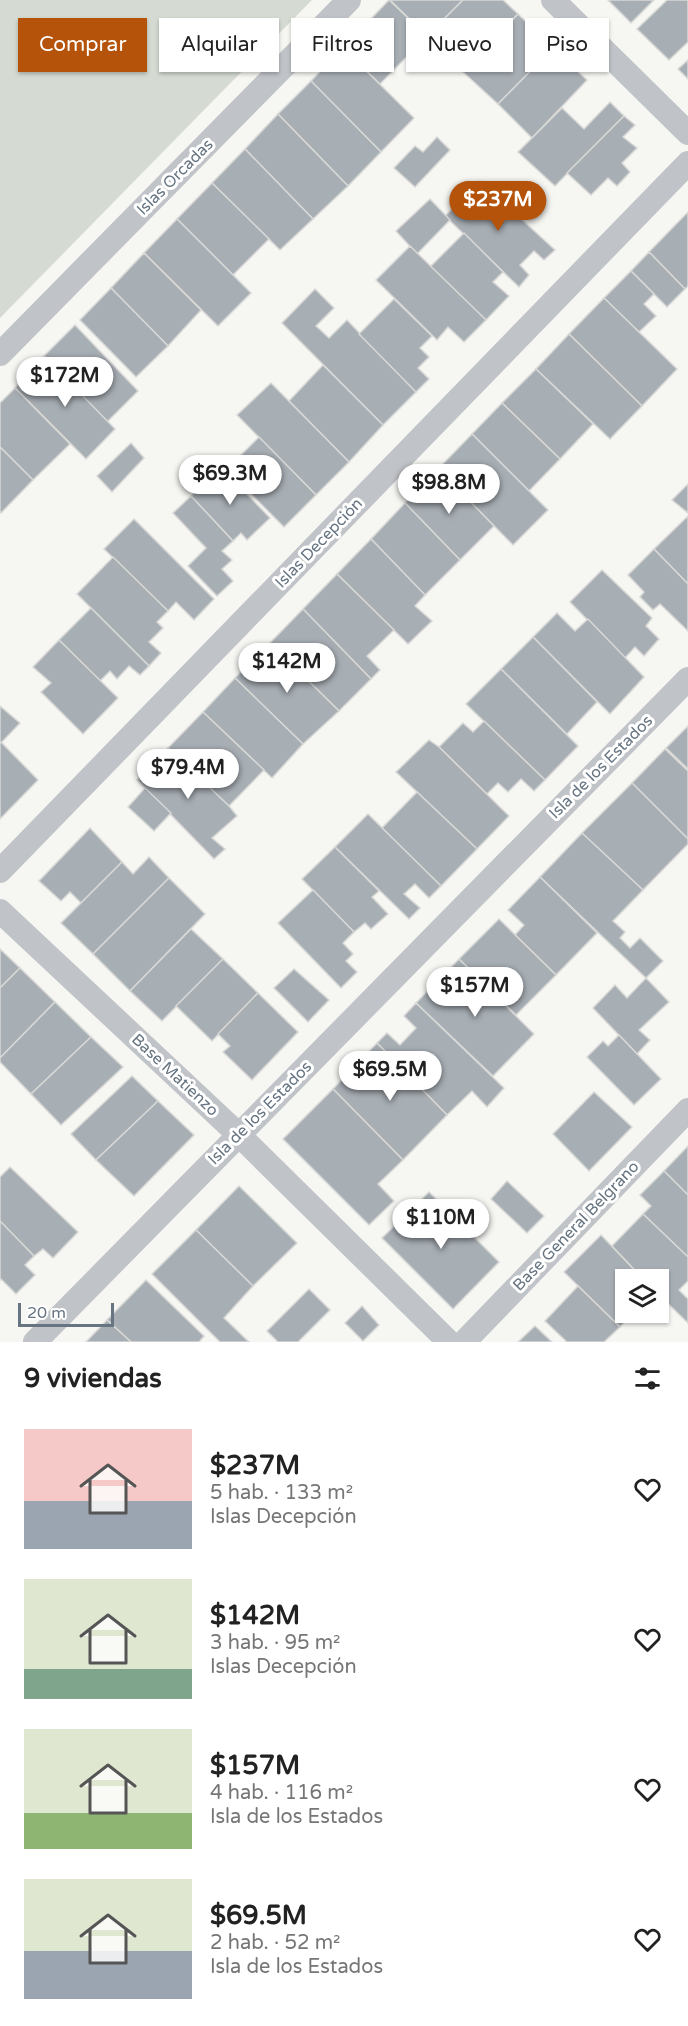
<!DOCTYPE html>
<html lang="es">
<meta charset="utf-8">
<style>
:root{--surface:#fff;--page:#f6f6f6;--text:#222;--muted:#767676;--accent:#b45309}
body{margin:0;font-family:"Varela Round",sans-serif;background:var(--page);color:var(--text);height:100vh;display:flex;flex-direction:column;font-size:22px;white-space:nowrap}
*{box-sizing:border-box;margin:0}
p{font-size:20px;color:var(--muted)}
.icon{flex:none;width:33px;height:33px;fill:none;stroke:currentColor;stroke-width:2;stroke-linecap:round;stroke-linejoin:round}
.map{position:relative;height:1342px;overflow:hidden}
.drawer{display:flex;flex-direction:column;background:var(--surface);flex:1}
.drawer>*{flex:none}
.banner{position:absolute;left:18px;top:18px;width:652px;height:54px;display:flex;gap:12px}
.fabs{position:absolute;left:615px;top:1269px;display:grid;gap:12px}
.fabs a{display:grid;place-items:center;width:54px;height:54px;border-radius:0px;background:var(--surface);box-shadow:0 2px 4px #0004;font-size:30px}
.scale{position:absolute;left:18px;bottom:15px;width:96px;box-sizing:border-box;padding-left:6px;border:3px solid #677582;border-top:0;font-size:16px;line-height:21px;white-space:nowrap;color:#677582;-webkit-text-stroke:4px #fff;paint-order:stroke}
.price{position:absolute;translate:-50% -51px;padding:0 14px;border-radius:21px;background:#fff;color:#222;font-size:20px;line-height:39px;filter:drop-shadow(0 2px 3px #0008)}
.price::after{content:'';position:absolute;left:50%;top:36px;width:18px;height:14px;margin-left:-9px;background:inherit;clip-path:polygon(0 0,100% 0,50% 100%)}
.price.current{background:var(--accent);color:#fff}
ul{padding:0;list-style:none}
li{display:flex;align-items:center;gap:18px;height:150px;padding:0 24px}
li span{display:grid;place-items:center;flex:none;width:168px;height:120px;border-radius:0px;color:#555}
li>.icon{margin-inline-start:auto}
span .icon{width:72px;height:72px;fill:#fffc;stroke-width:1}
li b{font-size:26px}
h2{display:flex;justify-content:space-between;align-items:center;height:72px;padding:0 24px;font-size:26px}
.tag{padding:0 21px;border-radius:0px;background:var(--surface);box-shadow:0 2px 4px #0004;font-size:21px;line-height:54px}
.tag.current{background:var(--accent);color:#fff}
.map>svg:first-child{display:block}
.green{fill:#d5dbd3}
.building{fill:#a7aeb4;stroke:#d8d8d6;stroke-width:1.5}
.lines{fill:none;stroke-linecap:round;stroke-linejoin:round}
.street{stroke:#c0c3c7;stroke-width:24}
.labels{text-anchor:middle;dominant-baseline:central;stroke-width:6;stroke-linejoin:round;paint-order:stroke}
.street-label{font-size:16px;fill:#677582;stroke:#fff}
</style>
<div class="map">
<svg width="688" height="1342" viewBox="0 0 688 1342">
<rect width="100%" height="100%" fill="#f6f6f3"/>
<!-- green -->
<polygon class="green" points="0,0 312,0 0,318"/>
<!-- building -->
<g class="building">
<polygon points="389,0 427,36 380,84 343,48"/>
<polygon points="390,0 463,0 427,36"/>
<polygon points="463,0 503,0 518,14 463,72 427,36"/>
<polygon points="608,0 654,0 631,23"/>
<polygon points="667,0 688,0 688,42 669,60 637,29"/>
<polygon points="518,14 553,48 498,104 463,72"/>
<polygon points="343,48 414,118 381,152 311,81"/>
<polygon points="553,48 587,80 532,138 498,104"/>
<polygon points="688,60 688,79 678,69"/>
<polygon points="311,81 381,152 348,186 278,114"/>
<polygon points="610,102 624,116 555,186 518,152 562,108 584,129"/>
<polygon points="278,114 348,186 313,219 245,149"/>
<polygon points="624,116 635,125 623,137 637,148 622,163 630,172 617,186 608,178 591,195 567,173"/>
<polygon points="437,137 450,150 415,187 394,168 415,146 423,152"/>
<polygon points="245,149 313,219 280,250 212,183"/>
<polygon points="480,181 555,250 544,260 534,251 520,265 529,275 519,287 445,216"/>
<polygon points="212,183 269,239 233,275 177,219"/>
<polygon points="430,199 450,220 417,254 396,231"/>
<polygon points="688,212 688,286 685,289 649,252"/>
<polygon points="177,219 251,293 218,326 144,253"/>
<polygon points="464,233 503,272 493,282 509,296 486,320 430,267"/>
<polygon points="410,246 486,320 464,342 448,327 437,340 376,280"/>
<polygon points="649,252 685,289 667,307 631,271"/>
<polygon points="144,253 201,310 168,346 111,288"/>
<polygon points="631,271 654,294 644,304 656,316 639,332 604,298"/>
<polygon points="111,288 168,346 136,377 80,320"/>
<polygon points="315,289 334,308 316,326 329,338 347,320 416,392 383,425 282,323"/>
<polygon points="604,298 677,369 642,406 569,334"/>
<polygon points="394,299 432,336 420,348 429,357 418,368 429,379 416,392 359,334"/>
<polygon points="75,325 138,391 107,422 44,356"/>
<polygon points="569,334 642,406 610,439 536,369"/>
<polygon points="44,356 115,429 86,459 15,388"/>
<polygon points="323,365 383,425 349,462 289,401"/>
<polygon points="536,369 593,424 560,459 502,403"/>
<polygon points="271,383 349,462 316,495 237,415"/>
<polygon points="15,388 70,444 33,480 0,447 0,403"/>
<polygon points="502,403 560,459 529,491 472,434"/>
<polygon points="472,434 548,510 513,545 438,469"/>
<polygon points="259,437 316,495 284,527 244,487 252,478 235,461"/>
<polygon points="131,443 144,458 112,492 97,476"/>
<polygon points="0,447 33,480 1,513 0,511"/>
<polygon points="221,467 270,518 247,540 241,533 233,541 191,496"/>
<polygon points="438,469 494,526 460,560 405,503"/>
<polygon points="688,484 688,513 672,500"/>
<polygon points="191,496 233,541 222,551 232,560 222,569 233,581 217,596 188,566 206,548 173,513"/>
<polygon points="405,503 460,560 425,595 371,539"/>
<polygon points="688,516 688,584 654,549"/>
<polygon points="134,519 214,599 194,620 176,602 168,611 104,549"/>
<polygon points="371,539 425,595 415,606 432,621 408,644 337,574"/>
<polygon points="654,549 688,584 688,631 660,604 653,610 640,597 644,592 628,575"/>
<polygon points="113,557 168,611 157,622 163,628 149,642 161,653 149,666 77,594"/>
<polygon points="602,570 652,618 646,626 659,639 644,656 635,647 625,658 570,602"/>
<polygon points="337,574 394,630 367,656 380,670 371,679 303,609"/>
<polygon points="91,608 149,666 140,675 129,666 117,679 110,671 100,681 59,640"/>
<polygon points="303,609 371,679 339,711 270,643"/>
<polygon points="557,613 575,631 588,619 644,677 610,714 533,637"/>
<polygon points="533,637 597,702 567,734 501,669"/>
<polygon points="59,640 118,698 83,734 41,692 51,683 33,667"/>
<polygon points="270,643 339,711 303,744 235,678"/>
<polygon points="501,669 578,746 545,780 466,704"/>
<polygon points="235,678 303,744 272,778 203,712"/>
<polygon points="0,706 20,723 0,744"/>
<polygon points="203,712 264,770 229,806 168,748"/>
<polygon points="484,721 545,780 534,791 521,779 508,792 498,783 487,794 439,747 463,723 473,732"/>
<polygon points="688,726 688,769 666,748"/>
<polygon points="429,740 439,747 509,816 477,849 396,772"/>
<polygon points="1,742 38,780 0,819 0,744"/>
<polygon points="168,748 229,806 237,816 212,838 225,849 214,859 137,780"/>
<polygon points="665,749 688,771 688,839 632,783"/>
<polygon points="632,783 688,839 688,844 643,890 582,833"/>
<polygon points="145,788 171,813 154,831 128,807"/>
<polygon points="417,792 477,849 441,886 382,828"/>
<polygon points="368,814 441,886 429,898 415,884 404,894 420,908 409,919 335,847"/>
<polygon points="90,828 122,862 81,903 70,892 61,901 39,881"/>
<polygon points="582,833 643,890 613,921 625,932 620,938 630,948 640,938 663,961 646,978 540,877"/>
<polygon points="335,847 379,891 372,897 388,914 371,929 365,923 354,932 302,879"/>
<polygon points="149,857 169,878 93,954 61,923 122,862 133,874"/>
<polygon points="540,877 597,933 556,975 515,935 524,925 508,910"/>
<polygon points="169,878 205,914 130,991 93,954"/>
<polygon points="313,890 354,932 343,943 353,954 346,961 357,972 341,988 278,923"/>
<polygon points="499,919 556,975 516,1015 459,959"/>
<polygon points="191,929 223,959 162,1021 130,991"/>
<polygon points="0,949 20,968 0,988"/>
<polygon points="223,959 258,993 212,1041 176,1006"/>
<polygon points="459,959 534,1034 493,1076 416,1003"/>
<polygon points="20,968 55,1002 0,1058 0,988"/>
<polygon points="294,969 329,1000 308,1022 274,988"/>
<polygon points="646,978 669,1002 639,1030 650,1040 637,1054 593,1008 615,985 627,998"/>
<polygon points="258,993 298,1032 252,1080 223,1052 230,1046 218,1034"/>
<polygon points="55,1002 91,1037 31,1094 0,1062 0,1058"/>
<polygon points="416,1003 504,1088 487,1107 472,1091 447,1115 377,1043 387,1033 400,1045 416,1028 404,1016"/>
<polygon points="619,1035 661,1079 634,1105 587,1057 603,1041 608,1046"/>
<polygon points="91,1037 123,1067 61,1125 31,1094"/>
<polygon points="377,1043 447,1115 403,1160 333,1089"/>
<polygon points="132,1076 158,1101 96,1160 71,1134"/>
<polygon points="333,1089 403,1160 378,1184 394,1201 369,1225 283,1139"/>
<polygon points="594,1092 632,1127 589,1171 553,1134"/>
<polygon points="158,1101 194,1135 134,1196 96,1160"/>
<polygon points="688,1146 688,1195 664,1171"/>
<polygon points="10,1167 78,1232 53,1258 43,1249 34,1256 0,1221 0,1177"/>
<polygon points="664,1171 688,1195 688,1257 643,1214 651,1206 640,1195"/>
<polygon points="507,1181 544,1216 527,1233 491,1199"/>
<polygon points="239,1186 297,1243 253,1286 196,1230"/>
<polygon points="429,1192 499,1262 453,1309 382,1238"/>
<polygon points="643,1214 688,1257 688,1281 679,1290 688,1299 688,1323 658,1294 658,1280 644,1280 612,1246"/>
<polygon points="0,1221 34,1256 25,1265 35,1275 16,1294 1,1279 0,1280"/>
<polygon points="196,1230 253,1286 224,1318 249,1342 220,1342 152,1274"/>
<polygon points="601,1235 644,1280 626,1280 626,1312 634,1312 620,1327 564,1272"/>
<polygon points="146,1280 204,1336 199,1342 131,1342 107,1320"/>
<polygon points="578,1286 620,1327 604,1342 567,1342 545,1321"/>
<polygon points="309,1289 330,1310 298,1342 278,1342 267,1331"/>
<polygon points="362,1306 379,1325 363,1341 345,1323"/>
<polygon points="107,1320 131,1342 86,1342"/>
<polygon points="535,1326 552,1342 518,1342"/>
</g>
<g class="lines">
<!-- street -->
<g class="street">
<polyline points="553,0 688,133"/>
<polyline points="0,354 349,0"/>
<polyline points="0,871 688,163"/>
<polyline points="0,911 239,1135 449,1342"/>
<polyline points="35,1342 688,679"/>
<polyline points="464,1342 688,1110"/>
</g>
</g>
<g class="labels">
<!-- street labels -->
<g class="street-label">
<text transform="translate(175 177) rotate(-45)">Islas Orcadas</text>
<text transform="translate(319 543) rotate(-46)">Islas Decepción</text>
<text transform="translate(601 767) rotate(-45)">Isla de los Estados</text>
<text transform="translate(175 1075) rotate(43)">Base Matienzo</text>
<text transform="translate(260 1113) rotate(-45)">Isla de los Estados</text>
<text transform="translate(576 1226) rotate(-46)">Base General Belgrano</text>
</g>
</g>
</svg>
<div class="fabs">
<a><svg class="icon" aria-label="layers" viewBox="0 0 24 24"><path d="M12 4l9 5-9 5-9-5zM3 14l9 5 9-5"/></svg></a>
</div>
<div class="scale">20 m</div>
<b class="price current" style="left:498px;top:232px">$237M</b>
<b class="price" style="left:65px;top:408px">$172M</b>
<b class="price" style="left:230px;top:506px">$69.3M</b>
<b class="price" style="left:449px;top:515px">$98.8M</b>
<b class="price" style="left:287px;top:694px">$142M</b>
<b class="price" style="left:188px;top:800px">$79.4M</b>
<b class="price" style="left:475px;top:1018px">$157M</b>
<b class="price" style="left:390px;top:1102px">$69.5M</b>
<b class="price" style="left:441px;top:1250px">$110M</b>
<div class="banner">
<a class="tag current">Comprar</a>
<a class="tag">Alquilar</a>
<a class="tag">Filtros</a>
<a class="tag">Nuevo</a>
<a class="tag">Piso</a>
</div>
</div>
<section class="drawer">
<h2>9 viviendas<svg class="icon" aria-label="filters" viewBox="0 0 24 24"><path d="M4 7h16M4 17h16"/><circle cx="9" cy="7" r="2"/><circle cx="15" cy="17" r="2"/></svg></h2>
<ul>
<li><span style="background:linear-gradient(#f6c9c9 60%,#9aa5b1 0)"><svg class="icon" aria-label="home" viewBox="0 0 24 24"><path d="M3 11l9-7 9 7M6 9v11h12V9"/></svg></span><div><b>$237M</b><p>5 hab. · 133 m²</p><p>Islas Decepción</p></div><svg class="icon" aria-label="heart" viewBox="0 0 24 24"><path d="M12 20l-8-8c-3-5 5-10 8-4 3-6 11-1 8 4z"/></svg></li>
<li><span style="background:linear-gradient(#dfe7d0 75%,#7fa58c 0)"><svg class="icon" aria-label="home" viewBox="0 0 24 24"><path d="M3 11l9-7 9 7M6 9v11h12V9"/></svg></span><div><b>$142M</b><p>3 hab. · 95 m²</p><p>Islas Decepción</p></div><svg class="icon" aria-label="heart" viewBox="0 0 24 24"><path d="M12 20l-8-8c-3-5 5-10 8-4 3-6 11-1 8 4z"/></svg></li>
<li><span style="background:linear-gradient(#dfe7d0 70%,#8fb573 0)"><svg class="icon" aria-label="home" viewBox="0 0 24 24"><path d="M3 11l9-7 9 7M6 9v11h12V9"/></svg></span><div><b>$157M</b><p>4 hab. · 116 m²</p><p>Isla de los Estados</p></div><svg class="icon" aria-label="heart" viewBox="0 0 24 24"><path d="M12 20l-8-8c-3-5 5-10 8-4 3-6 11-1 8 4z"/></svg></li>
<li><span style="background:linear-gradient(#dfe7d0 60%,#9aa5b1 0)"><svg class="icon" aria-label="home" viewBox="0 0 24 24"><path d="M3 11l9-7 9 7M6 9v11h12V9"/></svg></span><div><b>$69.5M</b><p>2 hab. · 52 m²</p><p>Isla de los Estados</p></div><svg class="icon" aria-label="heart" viewBox="0 0 24 24"><path d="M12 20l-8-8c-3-5 5-10 8-4 3-6 11-1 8 4z"/></svg></li>
</ul>
</section>
